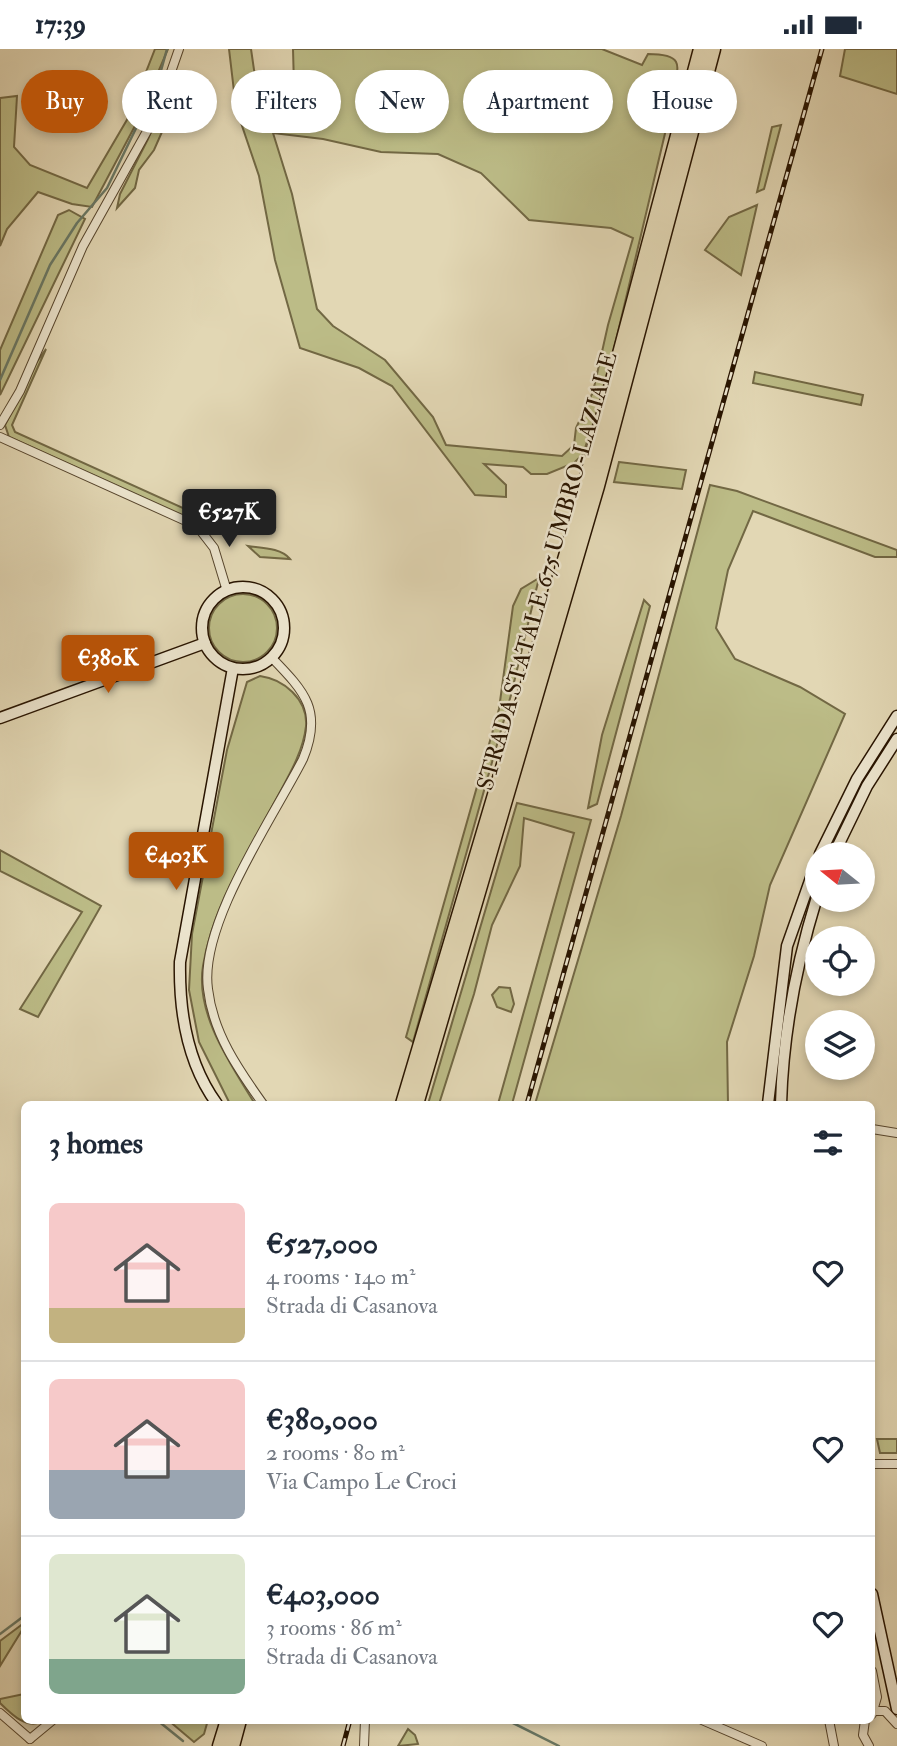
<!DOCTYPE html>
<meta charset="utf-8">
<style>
:root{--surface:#fff;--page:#f2f2f3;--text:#1f2937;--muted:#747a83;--line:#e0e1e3;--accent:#b45309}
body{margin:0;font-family:"IM FELL Double Pica",serif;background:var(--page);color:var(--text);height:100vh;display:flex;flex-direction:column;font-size:26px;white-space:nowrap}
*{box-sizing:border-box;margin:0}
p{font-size:23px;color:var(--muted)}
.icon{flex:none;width:38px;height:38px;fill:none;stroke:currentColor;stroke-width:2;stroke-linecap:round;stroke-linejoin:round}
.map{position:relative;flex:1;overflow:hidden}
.sheet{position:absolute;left:21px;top:1052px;width:854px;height:623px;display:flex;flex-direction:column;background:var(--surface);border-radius:10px;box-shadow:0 4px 10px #0003}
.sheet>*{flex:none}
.guide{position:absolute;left:21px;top:21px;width:856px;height:63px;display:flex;gap:14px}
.needle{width:46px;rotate:288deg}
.controls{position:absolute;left:805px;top:793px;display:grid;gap:14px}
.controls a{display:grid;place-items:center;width:70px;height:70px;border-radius:50%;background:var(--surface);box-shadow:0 4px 10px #0003;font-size:35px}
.price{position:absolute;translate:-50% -60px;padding:0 16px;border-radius:7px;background:var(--accent);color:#fff;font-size:23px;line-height:46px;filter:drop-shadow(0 2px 4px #0008)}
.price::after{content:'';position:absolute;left:50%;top:42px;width:21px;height:16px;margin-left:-10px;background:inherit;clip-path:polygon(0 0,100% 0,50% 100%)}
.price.active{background:#222;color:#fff}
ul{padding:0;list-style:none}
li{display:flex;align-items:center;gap:21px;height:175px;padding:0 28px}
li+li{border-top:2px solid var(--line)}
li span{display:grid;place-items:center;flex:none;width:196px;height:140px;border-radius:10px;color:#555}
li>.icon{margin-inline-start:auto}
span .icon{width:84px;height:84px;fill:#fffc;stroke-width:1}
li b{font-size:30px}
h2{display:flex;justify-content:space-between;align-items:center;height:84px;padding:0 28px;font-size:30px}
.pill{padding:0 24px;border-radius:32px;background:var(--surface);box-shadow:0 4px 10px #0003;font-size:24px;line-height:63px}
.pill.active{background:var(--accent);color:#fff}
.status{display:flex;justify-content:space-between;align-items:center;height:49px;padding:0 35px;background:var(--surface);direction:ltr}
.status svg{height:19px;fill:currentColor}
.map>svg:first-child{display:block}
.green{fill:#bcbc87;stroke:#726844;stroke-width:2;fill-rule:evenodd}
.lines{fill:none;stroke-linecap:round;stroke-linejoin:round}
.stream{stroke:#697865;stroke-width:2.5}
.street-casing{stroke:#56452d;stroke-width:10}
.secondary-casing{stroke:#281400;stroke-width:13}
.highway-casing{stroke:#281400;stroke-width:17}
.street{stroke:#ece5ce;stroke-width:8}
.secondary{stroke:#ece5ce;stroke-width:10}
.highway{stroke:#e2d7b4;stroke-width:14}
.rail-casing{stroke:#281400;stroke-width:5}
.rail{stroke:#ece5ce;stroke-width:2.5;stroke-dasharray:8;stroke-linecap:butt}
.labels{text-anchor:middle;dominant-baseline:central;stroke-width:5;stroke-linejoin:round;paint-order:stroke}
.street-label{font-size:23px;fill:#281400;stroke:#ece5ce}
</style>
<div class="status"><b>17:39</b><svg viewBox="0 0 49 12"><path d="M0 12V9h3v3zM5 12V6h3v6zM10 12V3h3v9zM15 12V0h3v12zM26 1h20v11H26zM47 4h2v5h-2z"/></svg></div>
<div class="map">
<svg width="897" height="1697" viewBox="0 0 897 1697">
<rect width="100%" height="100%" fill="#e2d7b4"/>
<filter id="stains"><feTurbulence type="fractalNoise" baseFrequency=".00286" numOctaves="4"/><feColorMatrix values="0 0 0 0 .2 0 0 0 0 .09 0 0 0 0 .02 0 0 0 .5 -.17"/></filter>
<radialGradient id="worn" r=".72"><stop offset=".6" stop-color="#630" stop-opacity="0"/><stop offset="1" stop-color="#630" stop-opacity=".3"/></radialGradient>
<!-- green -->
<g class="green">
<polygon points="155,0 168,0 136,75 92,158 72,155 38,143 7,180 0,197 0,49 17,47 14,98 30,116 87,139 128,69"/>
<path d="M229,0H251L259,55L269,50L274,40L294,37L293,0H602L642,16L648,5C689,5 677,20 671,48C669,57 668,67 667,76L604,342L583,405L574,414L547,425H531L523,418L484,415L506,436V448L475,446L392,337L359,319L300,299L275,211L259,127L236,59ZM273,84L323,90L381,103L438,105L481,124L529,171L611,179L633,189L608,276L593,343L576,379L574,396L562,407L446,396L433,368L385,311L333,277L317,260L292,145Z"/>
<polygon points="845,0 897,0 897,45 840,27"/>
<polygon points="178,29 177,49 154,101 139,121 135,139 117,159 120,145 148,90 173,30"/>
<polygon points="781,76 764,140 757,143 772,78"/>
<polygon points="757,156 741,226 705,201 729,168"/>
<polygon points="69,161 85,170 0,346 0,301 58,166"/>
<polygon points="46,300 12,376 15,383 216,474 210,477 192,471 9,388 5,376 33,318"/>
<polygon points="755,323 863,346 861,356 753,334"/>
<polygon points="619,413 686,421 682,440 614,433"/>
<polygon points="710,436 737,442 897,501 897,508 875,508 753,462 728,521 716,579 735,610 800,638 845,665 770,836 754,907 727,993 728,1055 535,1055 621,767"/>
<path d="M248,497C262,499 281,499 290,510L260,508Z"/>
<polygon points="539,529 511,646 413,993 406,988 499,660 513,557 521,540"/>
<circle cx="243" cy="579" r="34"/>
<polygon points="644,551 650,557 597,755 588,759 602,686"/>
<path d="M260,627C283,630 308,650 306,677C303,705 286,731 273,756C246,807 212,860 203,917C195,966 232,1017 255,1055H230L199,993L189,941L192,885L227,701L247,633Z"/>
<polygon points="517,754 591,771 512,1055 498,1055 574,784 524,769 520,817 492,876 474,945 439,1055 428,1055"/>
<polygon points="0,801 101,857 38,968 20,960 82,863 0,822"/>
<polygon points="499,938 510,939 514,955 511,963 497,958 492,946"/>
<polygon points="877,1390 897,1390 897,1404 880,1404"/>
<polygon points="24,1574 24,1578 0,1617 0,1592"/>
<path d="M24,1645V1671H45C28,1682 12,1666 0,1654V1650Z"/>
<polygon points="168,1671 208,1671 204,1685 194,1693"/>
<polygon points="408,1680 415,1686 418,1695 398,1697"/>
</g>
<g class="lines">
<!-- stream -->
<g class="stream">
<polyline points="0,331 50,216 77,174 107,139 157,36 167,0"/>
<polyline points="0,1585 24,1567"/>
<polyline points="157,1671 183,1692"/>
<polyline points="507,1671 559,1697"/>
</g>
<!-- street casing -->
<g class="street-casing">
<g id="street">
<polyline points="0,376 20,342 83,197 156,66 179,0"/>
<polyline points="0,388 197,477 214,499 227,542"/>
<path d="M263,1055C238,1020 213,984 208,940C199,875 273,769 303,710C323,662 305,643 272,609"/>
<polyline points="872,1080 897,1084"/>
<polyline points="872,1415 897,1415"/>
<polyline points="872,1622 877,1648 872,1665"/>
<polyline points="875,1662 885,1662 897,1675"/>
<polyline points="0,1664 30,1690"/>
<polyline points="702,1671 762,1697"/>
<polyline points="829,1671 834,1697"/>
<polyline points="865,1671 863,1686 869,1697"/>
<polyline points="30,1690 53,1671"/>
<polyline points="364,1697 365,1671"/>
</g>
</g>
<!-- secondary casing -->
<g class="secondary-casing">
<g id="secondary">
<circle cx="243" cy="579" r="41"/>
<polyline points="0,669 205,594"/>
<polyline points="820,805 857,730 897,667"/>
<polyline points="834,805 867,737 897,690"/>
<path d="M217,1055C187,1014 179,963 180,913L233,619"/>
<polyline points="768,1055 787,897 817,812"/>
<path d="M781,1055C783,984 796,916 817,848"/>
<polyline points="872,1545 897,1660"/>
</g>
</g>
<!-- highway casing -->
<g class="highway-casing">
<g id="highway">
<polyline points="403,1055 567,504 701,0"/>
<polyline points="416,1055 597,437 713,0"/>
<polyline points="220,1697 228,1671"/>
<polyline points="232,1697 239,1671"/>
</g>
</g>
<!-- street -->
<use href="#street" class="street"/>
<!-- secondary -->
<use href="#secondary" class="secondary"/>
<!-- highway -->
<use href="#highway" class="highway"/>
<!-- rail casing -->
<g class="rail-casing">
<g id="rail">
<polyline points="527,1055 822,0"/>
<polyline points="343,1697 350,1671"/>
</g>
</g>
<!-- rail -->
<use href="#rail" class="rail"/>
</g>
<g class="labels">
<!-- street labels -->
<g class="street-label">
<text transform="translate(547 522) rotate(-74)">STRADA STATALE 675 UMBRO-LAZIALE</text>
</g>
</g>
<rect width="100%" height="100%" filter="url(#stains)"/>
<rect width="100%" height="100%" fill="url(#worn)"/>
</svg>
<div class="controls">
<a><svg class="needle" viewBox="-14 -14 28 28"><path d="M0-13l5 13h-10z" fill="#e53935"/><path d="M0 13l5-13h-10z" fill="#747a83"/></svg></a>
<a><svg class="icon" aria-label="locate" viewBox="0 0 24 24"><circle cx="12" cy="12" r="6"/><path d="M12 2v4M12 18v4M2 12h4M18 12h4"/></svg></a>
<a><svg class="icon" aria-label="layers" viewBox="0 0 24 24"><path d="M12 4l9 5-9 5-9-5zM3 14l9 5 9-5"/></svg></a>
</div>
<b class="price active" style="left:229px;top:500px">€527K</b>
<b class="price" style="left:108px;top:646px">€380K</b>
<b class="price" style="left:176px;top:843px">€403K</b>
<div class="guide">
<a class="pill active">Buy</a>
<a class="pill">Rent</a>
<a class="pill">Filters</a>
<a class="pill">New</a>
<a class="pill">Apartment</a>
<a class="pill">House</a>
</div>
<section class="sheet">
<h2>3 homes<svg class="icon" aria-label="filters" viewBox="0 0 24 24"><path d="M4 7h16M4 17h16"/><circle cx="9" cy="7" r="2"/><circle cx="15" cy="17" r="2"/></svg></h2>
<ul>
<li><span style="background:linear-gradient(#f6c9c9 75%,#c2b280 0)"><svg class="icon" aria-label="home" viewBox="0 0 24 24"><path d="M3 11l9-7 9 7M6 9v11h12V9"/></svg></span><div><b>€527,000</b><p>4 rooms · 140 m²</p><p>Strada di Casanova</p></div><svg class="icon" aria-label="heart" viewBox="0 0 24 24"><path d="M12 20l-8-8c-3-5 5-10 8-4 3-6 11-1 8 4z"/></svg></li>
<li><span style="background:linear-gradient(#f6c9c9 65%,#9aa5b1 0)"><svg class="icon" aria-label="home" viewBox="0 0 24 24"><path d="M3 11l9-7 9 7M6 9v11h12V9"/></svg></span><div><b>€380,000</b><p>2 rooms · 80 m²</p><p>Via Campo Le Croci</p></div><svg class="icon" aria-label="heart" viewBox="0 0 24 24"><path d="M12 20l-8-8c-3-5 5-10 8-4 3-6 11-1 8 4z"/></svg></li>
<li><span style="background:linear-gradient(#dfe7d0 75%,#7fa58c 0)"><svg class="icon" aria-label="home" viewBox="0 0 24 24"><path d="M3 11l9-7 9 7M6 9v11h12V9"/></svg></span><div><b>€403,000</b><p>3 rooms · 86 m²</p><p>Strada di Casanova</p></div><svg class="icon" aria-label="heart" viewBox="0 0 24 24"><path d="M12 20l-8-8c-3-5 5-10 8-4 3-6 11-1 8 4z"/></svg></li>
</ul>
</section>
</div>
